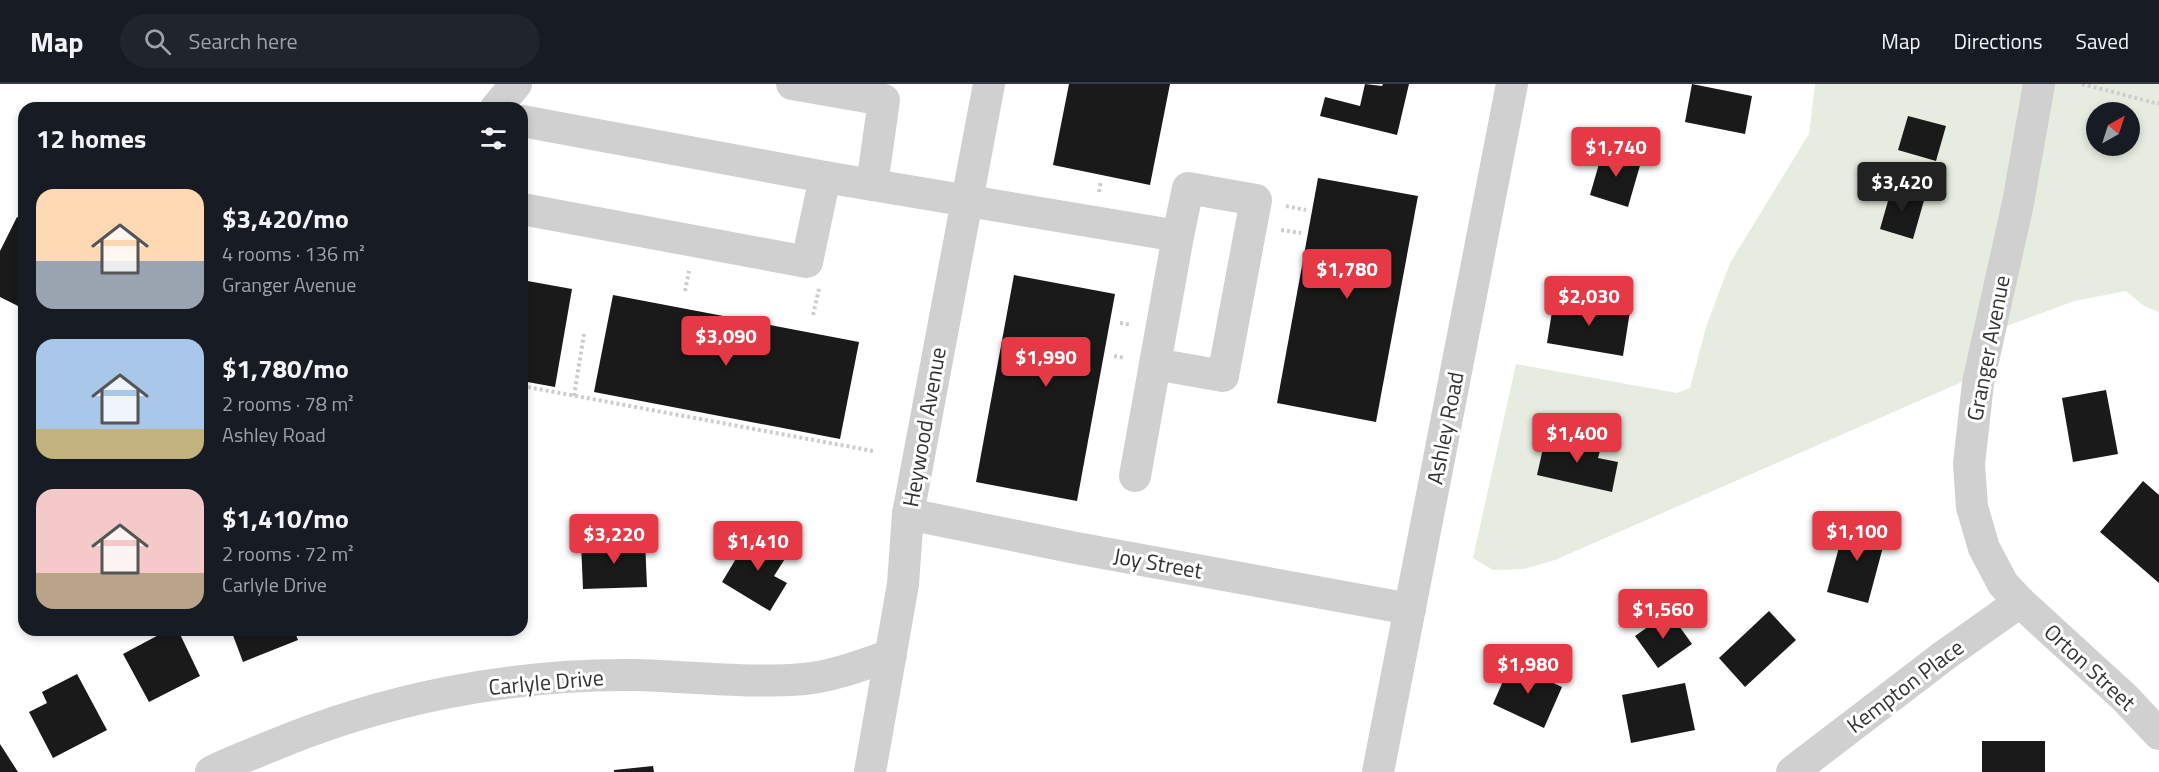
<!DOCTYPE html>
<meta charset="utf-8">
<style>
:root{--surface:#171b24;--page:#20242c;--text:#f1f3f6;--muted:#9ea1a6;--line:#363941;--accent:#e63946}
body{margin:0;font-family:"Titillium Web",sans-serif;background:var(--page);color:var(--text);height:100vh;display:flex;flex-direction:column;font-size:22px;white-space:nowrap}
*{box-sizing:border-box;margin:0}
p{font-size:20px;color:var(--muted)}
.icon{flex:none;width:33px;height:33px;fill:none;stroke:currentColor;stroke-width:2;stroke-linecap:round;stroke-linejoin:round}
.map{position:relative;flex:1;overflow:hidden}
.sheet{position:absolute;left:18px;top:18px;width:510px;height:534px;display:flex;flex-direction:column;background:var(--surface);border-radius:18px;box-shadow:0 3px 9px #0003}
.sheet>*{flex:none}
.needle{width:39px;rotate:39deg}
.controls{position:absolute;left:2086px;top:18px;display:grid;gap:12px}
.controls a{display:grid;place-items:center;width:54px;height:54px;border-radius:50%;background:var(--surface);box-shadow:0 3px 9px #0003;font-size:30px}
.price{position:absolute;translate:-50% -51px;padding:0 14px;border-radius:6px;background:var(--accent);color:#fff;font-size:20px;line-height:39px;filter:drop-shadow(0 2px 3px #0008)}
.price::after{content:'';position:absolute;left:50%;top:36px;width:18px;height:14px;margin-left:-9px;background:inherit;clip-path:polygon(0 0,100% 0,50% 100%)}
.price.active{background:#222;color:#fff}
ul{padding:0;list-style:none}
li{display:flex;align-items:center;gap:18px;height:150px;padding:0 18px}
li span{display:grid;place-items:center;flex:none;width:168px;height:120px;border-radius:18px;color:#555}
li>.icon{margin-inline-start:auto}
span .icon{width:72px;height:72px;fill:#fffc;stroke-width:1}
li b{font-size:26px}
h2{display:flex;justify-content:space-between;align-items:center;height:72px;padding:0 18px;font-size:26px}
header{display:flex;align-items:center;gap:36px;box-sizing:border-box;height:84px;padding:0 30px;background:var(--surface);border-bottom:2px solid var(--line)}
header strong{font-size:28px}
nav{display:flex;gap:33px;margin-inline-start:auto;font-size:21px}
.search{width:420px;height:54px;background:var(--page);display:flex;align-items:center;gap:15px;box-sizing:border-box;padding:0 21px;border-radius:33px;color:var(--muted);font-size:22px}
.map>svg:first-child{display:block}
.green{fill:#e6ecdf;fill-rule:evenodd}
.building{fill:#1a1a1a}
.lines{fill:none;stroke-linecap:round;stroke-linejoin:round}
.path{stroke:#cdcdcd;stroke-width:4;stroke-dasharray:3 3;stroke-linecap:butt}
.minor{stroke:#d0d0d0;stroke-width:32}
.labels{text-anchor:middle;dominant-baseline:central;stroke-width:6;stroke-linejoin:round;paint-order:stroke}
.street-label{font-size:22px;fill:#333;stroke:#fff}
</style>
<header>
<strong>Map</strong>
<div class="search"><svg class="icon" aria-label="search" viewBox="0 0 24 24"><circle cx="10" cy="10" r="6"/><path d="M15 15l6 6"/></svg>Search here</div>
<nav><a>Map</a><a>Directions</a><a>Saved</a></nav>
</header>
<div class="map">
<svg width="2159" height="688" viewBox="0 0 2159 688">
<rect width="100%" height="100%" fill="#fff"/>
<!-- green -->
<path class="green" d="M1815,0H2159V228L2144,222L2126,207L2074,217L1972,255L1962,298L1555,476L1524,485L1493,486L1473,474L1516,280L1677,309L1690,304L1706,243L1730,179L1809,50ZM2097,28H2130V62H2097Z"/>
<!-- building -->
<g class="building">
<polygon points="1069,0 1170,0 1150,101 1053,81"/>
<polygon points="1365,0 1382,2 1383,0 1409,0 1397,51 1320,32 1325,13 1360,22"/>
<polygon points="1692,0 1752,12 1745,50 1685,38"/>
<polygon points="1908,32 1946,42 1936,77 1898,66"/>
<polygon points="1603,66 1641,78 1628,123 1590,111"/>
<polygon points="1318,94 1418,112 1376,338 1277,319"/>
<polygon points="1892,103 1925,113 1913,155 1880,145"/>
<polygon points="17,133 24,136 24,225 0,213 0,167"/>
<polygon points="1014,191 1115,210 1077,417 976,398"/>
<polygon points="522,196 572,205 555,303 522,297"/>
<polygon points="613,211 859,258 840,355 594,308"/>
<polygon points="1554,215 1630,227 1623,272 1547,259"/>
<polygon points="2106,306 2118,370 2073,378 2062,314"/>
<polygon points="1546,351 1601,363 1598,374 1618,378 1612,408 1537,391"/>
<polygon points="2143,397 2159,411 2159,499 2100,448"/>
<polygon points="1846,437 1887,448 1868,519 1827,508"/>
<polygon points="752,448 788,470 774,492 787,499 770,527 722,498"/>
<polygon points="645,456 647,503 583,505 581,459"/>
<polygon points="1769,527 1796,556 1745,603 1719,574"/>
<polygon points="1669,528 1692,560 1658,584 1635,552"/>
<polygon points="168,546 178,546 200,592 149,618 123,570"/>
<polygon points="231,546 294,546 298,556 243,578"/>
<polygon points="1511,579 1562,603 1544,644 1493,620"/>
<polygon points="77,590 107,646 53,674 29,628 47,619 42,608"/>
<polygon points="1685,599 1695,646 1631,659 1622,611"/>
<rect x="1982" y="657" width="63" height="31"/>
<polygon points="0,660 18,688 0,688"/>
<polygon points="653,682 654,688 614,688 614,686"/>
</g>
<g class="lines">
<!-- path -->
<g class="path">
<polyline points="2082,0 2159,20"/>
<polyline points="1099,108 1101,97"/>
<polyline points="1286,122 1306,126"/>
<polyline points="1281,146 1301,149"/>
<polyline points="685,207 689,187"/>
<polyline points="813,231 819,205"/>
<polyline points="1120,239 1131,241"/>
<polyline points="1114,272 1125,274"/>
<polyline points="522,302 873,367"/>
<polyline points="574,312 584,250"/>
</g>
<!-- minor -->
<g class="minor">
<polyline points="792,0 884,16 872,101"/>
<polyline points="2039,0 2018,119 1978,299 1969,380 1972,423 1984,464 2003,500 2020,518 2124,613 2159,650"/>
<polyline points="496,24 516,0"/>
<polyline points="522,37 825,93 1178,152 1188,104 1256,116 1223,292 1155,280 1178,152"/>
<polyline points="522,125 807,178 825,93"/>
<polyline points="1135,392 1155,280"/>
<polyline points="908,430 1076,464 1410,525"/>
<path d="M211,688C230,678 250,671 269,663C383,615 508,590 632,591C689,592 747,600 804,595C834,592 862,581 891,571"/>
<polyline points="870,688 903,500 908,430 989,0"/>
<polyline points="1378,688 1512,0"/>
<polyline points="1792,688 1945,571 2020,518"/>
</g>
</g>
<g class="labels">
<!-- street labels -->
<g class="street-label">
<text transform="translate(1988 264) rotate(-79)">Granger Avenue</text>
<text transform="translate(924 343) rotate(-80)">Heywood Avenue</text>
<text transform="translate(1445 344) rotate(-79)">Ashley Road</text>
<text transform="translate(1158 479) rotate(10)">Joy Street</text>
<text transform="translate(2090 583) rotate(43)">Orton Street</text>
<text transform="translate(546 598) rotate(-5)">Carlyle Drive</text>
<text transform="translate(1905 602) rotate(-37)">Kempton Place</text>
</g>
</g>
</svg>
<div class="controls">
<a><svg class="needle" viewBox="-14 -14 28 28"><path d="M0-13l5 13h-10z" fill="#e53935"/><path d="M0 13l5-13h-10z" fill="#9ea1a6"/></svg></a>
</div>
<b class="price" style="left:1616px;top:94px">$1,740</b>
<b class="price active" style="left:1902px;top:129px">$3,420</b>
<b class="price" style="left:1347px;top:216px">$1,780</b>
<b class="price" style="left:1589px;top:243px">$2,030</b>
<b class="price" style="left:726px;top:283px">$3,090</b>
<b class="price" style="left:1046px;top:304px">$1,990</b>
<b class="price" style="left:1577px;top:380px">$1,400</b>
<b class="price" style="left:1857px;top:478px">$1,100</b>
<b class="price" style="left:614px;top:481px">$3,220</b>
<b class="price" style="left:758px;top:488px">$1,410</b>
<b class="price" style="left:1663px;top:556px">$1,560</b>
<b class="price" style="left:1528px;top:611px">$1,980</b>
<section class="sheet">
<h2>12 homes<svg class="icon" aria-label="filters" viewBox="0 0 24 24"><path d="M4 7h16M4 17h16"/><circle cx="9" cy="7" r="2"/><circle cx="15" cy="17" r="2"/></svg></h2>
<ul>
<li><span style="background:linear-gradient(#ffd9b3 60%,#9aa5b1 0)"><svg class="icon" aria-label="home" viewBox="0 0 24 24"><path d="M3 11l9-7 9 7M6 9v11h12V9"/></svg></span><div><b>$3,420/mo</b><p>4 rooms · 136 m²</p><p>Granger Avenue</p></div></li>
<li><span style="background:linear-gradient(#a9c7e8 75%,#c2b280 0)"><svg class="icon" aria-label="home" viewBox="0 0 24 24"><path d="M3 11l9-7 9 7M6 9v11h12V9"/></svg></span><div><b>$1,780/mo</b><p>2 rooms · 78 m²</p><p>Ashley Road</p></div></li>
<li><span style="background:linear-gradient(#f6c9c9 70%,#b9a48a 0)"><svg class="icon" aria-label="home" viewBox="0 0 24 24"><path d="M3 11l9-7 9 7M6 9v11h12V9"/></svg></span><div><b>$1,410/mo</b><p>2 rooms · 72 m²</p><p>Carlyle Drive</p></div></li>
</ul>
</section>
</div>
